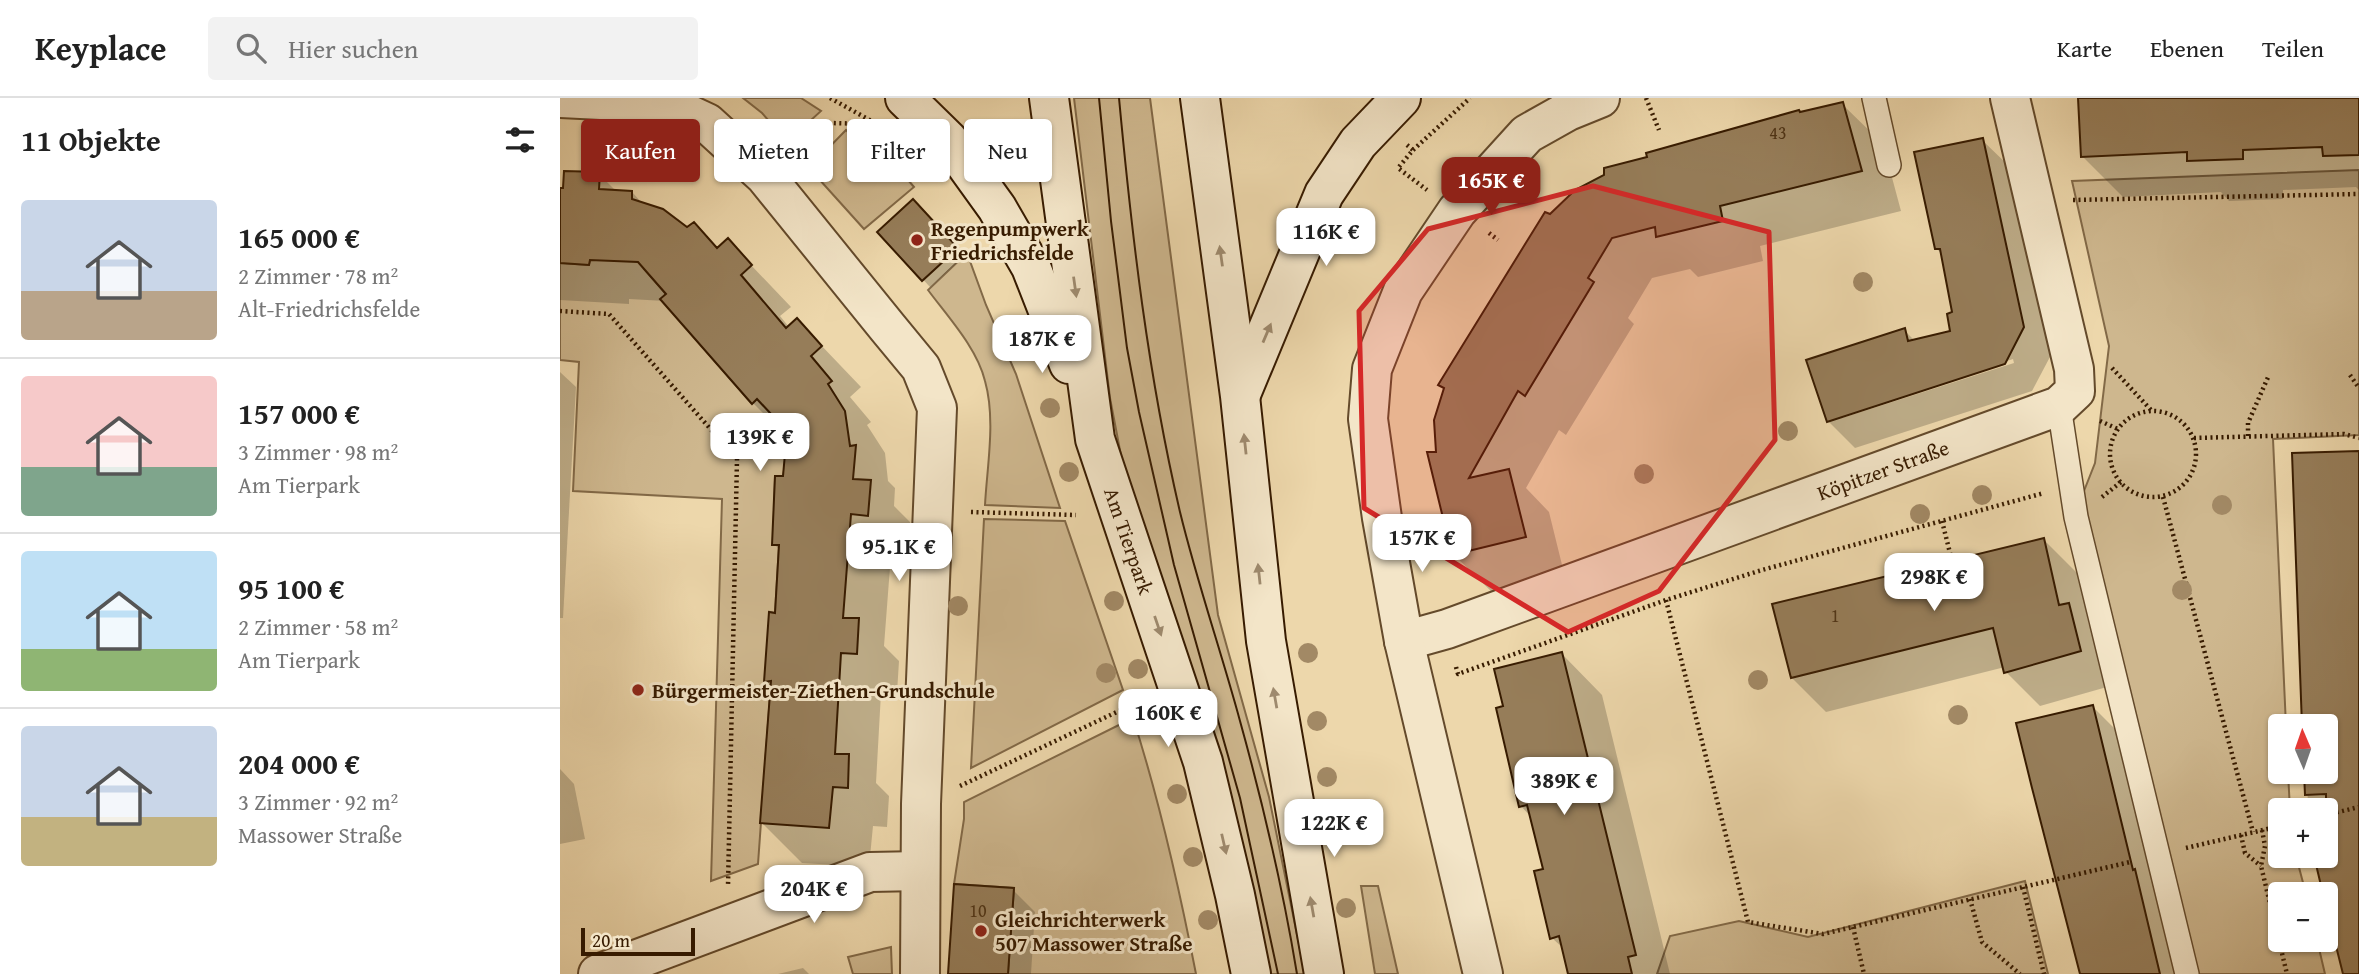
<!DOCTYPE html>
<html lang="de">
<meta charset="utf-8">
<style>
:root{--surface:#fff;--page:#f2f2f2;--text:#222;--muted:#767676;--line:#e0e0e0;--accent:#8f2418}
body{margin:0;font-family:"Gentium Book Plus",serif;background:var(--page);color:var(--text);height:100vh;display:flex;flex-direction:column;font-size:26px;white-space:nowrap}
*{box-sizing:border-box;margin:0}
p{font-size:23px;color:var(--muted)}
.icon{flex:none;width:38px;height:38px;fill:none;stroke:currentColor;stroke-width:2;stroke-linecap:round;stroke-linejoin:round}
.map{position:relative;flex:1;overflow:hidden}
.sheet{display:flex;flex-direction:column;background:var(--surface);width:560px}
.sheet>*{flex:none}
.top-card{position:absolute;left:21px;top:21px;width:665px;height:63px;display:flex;gap:14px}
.needle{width:46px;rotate:358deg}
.fabs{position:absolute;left:1708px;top:616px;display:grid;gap:14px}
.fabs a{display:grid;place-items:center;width:70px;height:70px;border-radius:7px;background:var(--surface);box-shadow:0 2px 5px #0004;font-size:35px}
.scale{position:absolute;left:21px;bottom:18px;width:114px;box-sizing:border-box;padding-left:7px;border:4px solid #371b00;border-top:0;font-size:19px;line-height:24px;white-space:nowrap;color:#371b00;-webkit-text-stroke:5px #f3e5c8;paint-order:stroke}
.price{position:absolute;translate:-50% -60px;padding:0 16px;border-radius:14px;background:#fff;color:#222;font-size:23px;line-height:46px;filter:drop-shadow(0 2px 4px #0008)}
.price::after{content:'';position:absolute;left:50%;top:42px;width:21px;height:16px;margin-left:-10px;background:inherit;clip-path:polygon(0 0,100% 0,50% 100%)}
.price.current{background:var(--accent);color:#fff}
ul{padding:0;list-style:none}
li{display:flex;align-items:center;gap:21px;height:175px;padding:0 21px}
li+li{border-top:2px solid var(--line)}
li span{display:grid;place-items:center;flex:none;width:196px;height:140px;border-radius:7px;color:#555}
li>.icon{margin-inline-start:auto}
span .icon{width:84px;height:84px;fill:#fffc;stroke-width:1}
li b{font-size:30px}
h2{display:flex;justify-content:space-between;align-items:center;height:84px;padding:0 21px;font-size:30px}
.tag{padding:0 24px;border-radius:7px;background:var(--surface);box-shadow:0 2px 5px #0004;font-size:24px;line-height:63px}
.tag.current{background:var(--accent);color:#fff}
header{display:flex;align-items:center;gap:42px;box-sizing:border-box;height:98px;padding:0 35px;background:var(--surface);border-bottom:2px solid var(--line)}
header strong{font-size:33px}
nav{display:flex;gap:38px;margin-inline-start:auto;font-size:24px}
.search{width:490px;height:63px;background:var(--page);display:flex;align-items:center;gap:18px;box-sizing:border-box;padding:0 24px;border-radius:7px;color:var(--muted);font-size:26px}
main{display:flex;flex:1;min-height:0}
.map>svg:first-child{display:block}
.green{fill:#ceb78e;stroke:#826947;stroke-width:2}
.shadow{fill:#0003;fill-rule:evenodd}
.building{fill:#967d59;stroke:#371b00;stroke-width:2}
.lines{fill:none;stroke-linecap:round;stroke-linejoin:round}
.service-casing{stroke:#644a2b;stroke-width:26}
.minor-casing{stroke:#644a2b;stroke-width:42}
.secondary-casing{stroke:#371b00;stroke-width:42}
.path{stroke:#371b00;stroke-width:4.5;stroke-dasharray:2 3.5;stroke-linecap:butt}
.service{stroke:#f3e5c8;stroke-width:23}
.minor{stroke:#f3e5c8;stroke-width:38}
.secondary{stroke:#f3e5c8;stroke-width:38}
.tram{stroke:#371b00;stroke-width:2}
.tree{fill:#a28965}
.oneway{fill:#9e8a6e}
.marked{fill:#d62828;fill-opacity:0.2;stroke:#d62828;stroke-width:5;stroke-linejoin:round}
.poi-dot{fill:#8f2418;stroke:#f3e5c8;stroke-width:2.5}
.labels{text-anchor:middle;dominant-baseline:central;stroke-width:6;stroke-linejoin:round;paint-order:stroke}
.number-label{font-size:18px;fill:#4f3416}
.poi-label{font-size:21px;font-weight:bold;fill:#371b00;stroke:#f3e5c8;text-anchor:start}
.street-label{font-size:21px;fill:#371b00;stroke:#f3e5c8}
</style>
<header>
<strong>Keyplace</strong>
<div class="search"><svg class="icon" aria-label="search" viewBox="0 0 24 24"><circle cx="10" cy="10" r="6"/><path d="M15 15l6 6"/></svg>Hier suchen</div>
<nav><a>Karte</a><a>Ebenen</a><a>Teilen</a></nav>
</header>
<main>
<section class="sheet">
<h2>11 Objekte<svg class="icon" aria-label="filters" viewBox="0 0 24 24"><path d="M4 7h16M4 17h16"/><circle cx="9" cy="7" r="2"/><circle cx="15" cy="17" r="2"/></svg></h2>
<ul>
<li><span style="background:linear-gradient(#c9d6e8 65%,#b9a48a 0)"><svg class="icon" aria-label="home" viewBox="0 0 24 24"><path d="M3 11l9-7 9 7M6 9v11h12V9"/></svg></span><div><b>165 000 €</b><p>2 Zimmer · 78 m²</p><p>Alt-Friedrichsfelde</p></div></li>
<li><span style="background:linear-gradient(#f6c9c9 65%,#7fa58c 0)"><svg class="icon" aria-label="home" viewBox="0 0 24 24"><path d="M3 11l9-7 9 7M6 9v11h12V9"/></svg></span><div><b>157 000 €</b><p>3 Zimmer · 98 m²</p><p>Am Tierpark</p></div></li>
<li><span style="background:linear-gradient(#bfe0f5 70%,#8fb573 0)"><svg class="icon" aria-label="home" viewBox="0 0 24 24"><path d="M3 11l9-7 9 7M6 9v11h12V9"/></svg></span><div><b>95 100 €</b><p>2 Zimmer · 58 m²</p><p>Am Tierpark</p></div></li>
<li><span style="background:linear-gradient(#c9d6e8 65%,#c2b280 0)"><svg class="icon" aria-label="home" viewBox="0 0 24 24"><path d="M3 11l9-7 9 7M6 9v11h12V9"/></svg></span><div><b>204 000 €</b><p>3 Zimmer · 92 m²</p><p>Massower Straße</p></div></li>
</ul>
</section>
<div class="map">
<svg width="1799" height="876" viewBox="0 0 1799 876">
<rect width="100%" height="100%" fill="#edd7ab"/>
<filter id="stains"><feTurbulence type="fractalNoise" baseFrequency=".00286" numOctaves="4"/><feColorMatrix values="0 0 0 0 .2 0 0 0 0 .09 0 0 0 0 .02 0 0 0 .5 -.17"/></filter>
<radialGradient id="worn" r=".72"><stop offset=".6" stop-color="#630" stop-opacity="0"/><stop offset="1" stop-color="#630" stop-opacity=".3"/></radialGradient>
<!-- green -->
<g class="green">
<polygon points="183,0 241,0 261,13 227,44 202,15"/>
<polygon points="514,0 590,0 658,517 709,699 745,876 706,876 563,368 550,300"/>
<polygon points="286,32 309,55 331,62 354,89 304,131 249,70"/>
<polygon points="1799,72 1799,337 1713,341 1726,628 1720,628 1720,674 1728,674 1730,712 1720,712 1720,758 1736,758 1746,796 1720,796 1720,842 1757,842 1765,876 1638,876 1522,398 1535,365 1549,248 1512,83"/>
<path d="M407,155L426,207L456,276L500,410L425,407C427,368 436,322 425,283C417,250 388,219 368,192Z"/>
<polygon points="67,157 87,166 84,171 106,196 101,201 191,305 197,301 220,325 231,333 223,378 215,378 213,447 219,447 215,515 210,514 205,584 211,583 198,766 151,783 162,401 13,393 19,264 0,262 0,165 29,167 30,162"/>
<polygon points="424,421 505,423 563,592 411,670"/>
<path d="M573,620C600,704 619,789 636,876H448L454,790L394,786L404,721V704Z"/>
<polygon points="1465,783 1488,876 1097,876 1110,838 1179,823 1248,839"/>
<polygon points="801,788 818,788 838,876 815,876"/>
<polygon points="331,849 332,876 293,876 288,859"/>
</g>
<!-- shadow -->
<g class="shadow">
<polygon points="1520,0 1799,0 1799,92 1796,89 1723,92 1723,101 1669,103 1661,94 1563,99 1522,58"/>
<polygon points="1282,6 1323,46 1341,113 1200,148 1203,163 1138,179 1130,171 1092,180 1068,220 1074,226 1006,337 999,332 966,390 989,414 1005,479 934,496 893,456 878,355 991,118 1241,16"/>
<path d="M1422,42L1450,69L1491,257L1472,293L1295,350L1268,323L1344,232L1355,243L1392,234L1394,215L1383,157L1376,150ZM1453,261L1454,265L1282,320V317Z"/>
<polygon points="39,76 57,94 72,94 83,106 127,131 134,126 159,151 168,143 231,209 220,218 229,229 237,222 301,289 290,299 311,324 307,327 325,355 328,383 335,390 334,408 350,424 348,457 331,456 324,548 339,563 337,595 321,595 316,685 329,698 327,729 313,728 309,769 242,765 202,725 212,589 206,583 217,516 220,452 214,446 225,380 228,340 193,305 105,203 69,201 69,206 0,202 0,92"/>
<polygon points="360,110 404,158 370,189 319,134"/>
<polygon points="0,274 16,289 3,520 0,520"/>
<polygon points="1799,355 1799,876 1785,876 1756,758 1766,758 1766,712 1748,712 1747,674 1766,674 1766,628 1745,628 1734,357"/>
<polygon points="1484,442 1518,476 1529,527 1543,541 1554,587 1480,608 1446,574 1445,569 1266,614 1232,580"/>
<polygon points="1002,556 1042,597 1110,876 1010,876 1004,851 992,840 985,772 971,719 961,708 945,609"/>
<polygon points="1533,609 1567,643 1625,876 1520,876"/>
<polygon points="0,671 14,686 25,741 0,746"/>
<polygon points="453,792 475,814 471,876 389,876"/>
<polygon points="243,870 249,876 218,876"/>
</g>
<!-- building -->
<g class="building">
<polygon points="1518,0 1799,0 1799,57 1763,58 1762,49 1683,52 1683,61 1627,63 1627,54 1521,59"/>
<polygon points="1283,4 1302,73 1160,108 1163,123 1096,139 1095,129 1052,140 1028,180 1034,184 965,298 958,293 909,380 949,371 966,439 892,457 867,354 876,354 874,322 884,290 878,287 985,114 990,116 1015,92 1044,77 1044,70 1087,59 1086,55 1239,12 1240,14"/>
<polygon points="1423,40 1464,229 1445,266 1267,324 1246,262 1345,230 1348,243 1390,233 1387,216 1392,214 1380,151 1375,151 1354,54"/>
<polygon points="4,73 40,74 39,91 72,93 72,101 103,111 127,129 134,124 157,150 168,140 192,167 181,177 226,230 237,220 262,248 251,258 272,283 268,286 285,313 290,348 296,347 293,381 311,382 308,418 291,416 283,520 299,520 297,556 281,555 275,656 289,656 288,690 273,689 269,730 200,725 211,583 204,584 209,514 215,515 219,447 212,447 215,378 223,378 227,333 197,301 192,306 100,201 106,196 78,164 30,162 29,167 0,165 0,90 3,90"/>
<polygon points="353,101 398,150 362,183 317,134"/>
<polygon points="1799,353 1799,876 1783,876 1766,808 1766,796 1763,796 1754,758 1766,758 1766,696 1745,697 1744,674 1766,674 1766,628 1742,628 1732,355"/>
<polygon points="1484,440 1499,507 1509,505 1521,553 1444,575 1433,530 1231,580 1212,506"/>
<polygon points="1002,554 1076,857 1068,859 1072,876 1008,876 999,838 990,841 974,773 983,771 967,707 959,709 936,610 943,608 934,571"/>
<polygon points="1533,607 1573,772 1575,771 1600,876 1520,876 1472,690 1456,625"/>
<polygon points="394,786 454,790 448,876 388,876"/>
</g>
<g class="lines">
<!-- service casing -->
<g class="service-casing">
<g id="service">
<polyline points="1314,0 1329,67"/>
<polyline points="1499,308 1516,419 1627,876"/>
</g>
</g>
<!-- minor casing -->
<g class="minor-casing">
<g id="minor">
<polyline points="0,0 81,4 117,11 147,25 205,78 328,230 361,270 377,310 361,706 360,876"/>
<polyline points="844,543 887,531 1499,308 1515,293 1514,271 1450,0"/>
<polyline points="38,876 310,774 360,773"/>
<polyline points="923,876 844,543 822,420 808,321 812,271 843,193 897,113 967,36 1008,13 1040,0"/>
</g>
</g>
<!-- secondary casing -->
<g class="secondary-casing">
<g id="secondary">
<polyline points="345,0 388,42 437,110 471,169 509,266"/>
<polyline points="489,0 535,341 643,664 675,797 691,876"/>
<polyline points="640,0 680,298 706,543 764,876"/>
<polyline points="681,296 764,96 798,45 841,0"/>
</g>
</g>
<!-- path -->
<g class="path">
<polyline points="270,0 315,25"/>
<polyline points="1086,0 1099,32"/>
<polyline points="847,47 853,52 838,70 867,92"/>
<polyline points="853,52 910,0"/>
<polyline points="235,54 269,25 313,26"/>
<polyline points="1513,102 1799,96"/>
<polyline points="929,135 938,142"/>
<polyline points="0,213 49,216 177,361 168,788"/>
<polyline points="1552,270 1592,313"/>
<polyline points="1790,277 1799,290"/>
<circle cx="1593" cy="356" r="43"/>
<polyline points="1540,323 1558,331"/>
<polyline points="1688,338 1688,325 1709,277"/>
<polyline points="1634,340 1784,336 1799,340"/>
<polyline points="1542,399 1561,384"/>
<polyline points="1603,399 1693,734"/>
<polyline points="411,414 516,417"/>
<polyline points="1382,423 1393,467"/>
<polyline points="1106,502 1188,824 1263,836 1570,764"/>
<polyline points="896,569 898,576 1106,502 1202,472 1484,395"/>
<polyline points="400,688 580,603"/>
<polyline points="1766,717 1799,709"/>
<polyline points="1702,732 1705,748 1701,768 1727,876"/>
<polyline points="1681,737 1685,755 1701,768"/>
<polyline points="1626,750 1720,728"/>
<polyline points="1463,789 1484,876"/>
<polyline points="1410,801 1422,844 1460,876"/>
<polyline points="1293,829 1304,876"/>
</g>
<!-- service -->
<use href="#service" class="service"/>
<!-- minor -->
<use href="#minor" class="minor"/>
<!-- secondary -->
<use href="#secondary" class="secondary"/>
<!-- tram -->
<g class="tram">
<polyline points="539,0 551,123 567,250 579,314 614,467 680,700 718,876"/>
<path d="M559,0C572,139 588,277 620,414C637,484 661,553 680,623C703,706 723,791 737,876"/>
</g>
</g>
<!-- trees -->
<g class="tree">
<circle cx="1303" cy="184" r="10"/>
<circle cx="490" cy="310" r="10"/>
<circle cx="1228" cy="333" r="10"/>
<circle cx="509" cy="374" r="10"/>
<circle cx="1084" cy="376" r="10"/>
<circle cx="1422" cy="397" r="10"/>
<circle cx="1662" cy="407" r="10"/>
<circle cx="1360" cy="416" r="10"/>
<circle cx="1622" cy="492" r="10"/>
<circle cx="554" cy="503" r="10"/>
<circle cx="398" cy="508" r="10"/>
<circle cx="748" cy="555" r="10"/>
<circle cx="578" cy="571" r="10"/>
<circle cx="546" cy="575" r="10"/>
<circle cx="1198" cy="582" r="10"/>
<circle cx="1398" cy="617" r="10"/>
<circle cx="757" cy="623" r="10"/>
<circle cx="767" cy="679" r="10"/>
<circle cx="617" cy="696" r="10"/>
<circle cx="775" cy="736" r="10"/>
<circle cx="633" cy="759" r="10"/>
<circle cx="786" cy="810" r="10"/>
<circle cx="648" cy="822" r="10"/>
</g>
<!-- one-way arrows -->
<defs><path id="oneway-solid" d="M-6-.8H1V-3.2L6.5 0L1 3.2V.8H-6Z" transform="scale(1.75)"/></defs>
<g class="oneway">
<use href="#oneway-solid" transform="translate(661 158) rotate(-98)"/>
<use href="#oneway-solid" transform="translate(515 189) rotate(82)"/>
<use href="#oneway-solid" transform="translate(707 235) rotate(-67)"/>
<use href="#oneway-solid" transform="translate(685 346) rotate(-96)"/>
<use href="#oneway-solid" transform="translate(699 476) rotate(-96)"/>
<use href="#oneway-solid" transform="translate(598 528) rotate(71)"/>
<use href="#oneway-solid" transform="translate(715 600) rotate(-100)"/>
<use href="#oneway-solid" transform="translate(664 746) rotate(77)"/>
<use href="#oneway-solid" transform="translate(752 809) rotate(-100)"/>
</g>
<!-- marked area -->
<path class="marked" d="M1033,88L1209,134L1215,342L1099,493L1008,534L804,410L799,213L868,131Z"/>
<!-- markers -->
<g class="poi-dot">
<circle cx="357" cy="142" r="7"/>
<circle cx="78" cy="592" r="7"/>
<circle cx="421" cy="833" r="7"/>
</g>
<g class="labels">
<!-- number labels -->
<g class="number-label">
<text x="1218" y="34">43</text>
<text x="1275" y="517">1</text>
<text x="418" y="812">10</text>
</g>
<!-- poi labels -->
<g class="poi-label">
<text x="371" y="130">Regenpumpwerk<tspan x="371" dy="24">Friedrichsfelde</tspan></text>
<text x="92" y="592">Bürgermeister-Ziethen-Grundschule</text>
<text x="435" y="821">Gleichrichterwerk<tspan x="435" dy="24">507 Massower Straße</tspan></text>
</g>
<!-- street labels -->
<g class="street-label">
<text transform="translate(1323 372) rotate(-20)">Köpitzer Straße</text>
<text transform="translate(569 443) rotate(71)">Am Tierpark</text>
</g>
</g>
<rect width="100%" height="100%" filter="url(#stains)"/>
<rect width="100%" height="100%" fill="url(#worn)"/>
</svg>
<div class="fabs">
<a><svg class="needle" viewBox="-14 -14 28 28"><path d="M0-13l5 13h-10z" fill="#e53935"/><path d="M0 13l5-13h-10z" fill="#767676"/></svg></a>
<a>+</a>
<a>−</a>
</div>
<div class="scale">20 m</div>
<b class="price current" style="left:931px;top:119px">165K €</b>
<b class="price" style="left:766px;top:170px">116K €</b>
<b class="price" style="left:482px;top:277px">187K €</b>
<b class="price" style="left:200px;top:375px">139K €</b>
<b class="price" style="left:862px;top:476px">157K €</b>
<b class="price" style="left:339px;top:485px">95.1K €</b>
<b class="price" style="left:1374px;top:515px">298K €</b>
<b class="price" style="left:608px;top:651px">160K €</b>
<b class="price" style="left:1004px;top:719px">389K €</b>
<b class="price" style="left:774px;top:761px">122K €</b>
<b class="price" style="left:254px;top:827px">204K €</b>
<div class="top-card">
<a class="tag current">Kaufen</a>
<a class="tag">Mieten</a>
<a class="tag">Filter</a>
<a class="tag">Neu</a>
</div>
</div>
</main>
